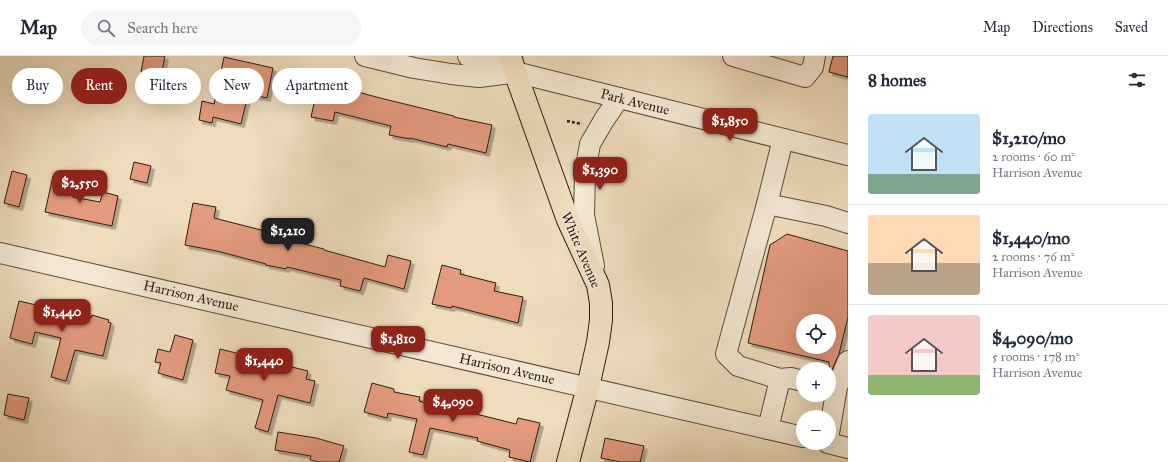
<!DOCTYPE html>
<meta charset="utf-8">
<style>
:root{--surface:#fff;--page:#f6f6f7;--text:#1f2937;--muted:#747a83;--line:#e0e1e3;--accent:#8f2418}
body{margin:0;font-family:"IM FELL Great Primer",serif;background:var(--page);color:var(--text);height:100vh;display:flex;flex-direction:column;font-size:15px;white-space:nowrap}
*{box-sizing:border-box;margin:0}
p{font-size:13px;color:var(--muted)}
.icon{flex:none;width:22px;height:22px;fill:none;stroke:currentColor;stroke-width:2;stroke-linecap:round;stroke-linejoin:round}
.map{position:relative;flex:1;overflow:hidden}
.sheet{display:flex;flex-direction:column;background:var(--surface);width:320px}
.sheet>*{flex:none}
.guide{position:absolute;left:12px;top:12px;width:380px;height:36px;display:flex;gap:8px}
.tools{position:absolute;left:796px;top:258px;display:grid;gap:8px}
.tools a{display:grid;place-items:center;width:40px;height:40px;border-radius:50%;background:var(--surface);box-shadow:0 4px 16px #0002;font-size:20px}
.price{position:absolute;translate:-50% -34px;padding:0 9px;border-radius:8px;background:var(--accent);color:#fff;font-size:13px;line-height:26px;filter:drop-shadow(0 1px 2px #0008)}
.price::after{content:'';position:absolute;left:50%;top:24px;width:12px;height:9px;margin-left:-6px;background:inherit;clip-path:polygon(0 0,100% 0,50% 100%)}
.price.selected{background:#222;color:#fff}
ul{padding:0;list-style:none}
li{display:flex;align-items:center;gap:12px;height:100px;padding:0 20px}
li+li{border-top:1px solid var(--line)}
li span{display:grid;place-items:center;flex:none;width:112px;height:80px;border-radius:4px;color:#555}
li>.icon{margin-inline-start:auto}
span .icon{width:48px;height:48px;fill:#fffc;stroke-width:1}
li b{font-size:17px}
h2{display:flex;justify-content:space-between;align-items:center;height:48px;padding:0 20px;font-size:17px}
.tag{padding:0 14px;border-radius:18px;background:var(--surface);box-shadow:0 4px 16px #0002;font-size:14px;line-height:36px}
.tag.selected{background:var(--accent);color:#fff}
header{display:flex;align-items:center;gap:24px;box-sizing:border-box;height:56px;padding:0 20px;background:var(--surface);border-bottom:1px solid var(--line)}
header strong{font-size:19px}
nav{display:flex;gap:22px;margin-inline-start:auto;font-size:14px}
.search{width:280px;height:36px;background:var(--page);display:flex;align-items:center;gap:10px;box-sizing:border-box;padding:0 14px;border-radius:22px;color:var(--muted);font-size:15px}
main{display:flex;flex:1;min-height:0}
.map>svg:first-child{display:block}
.building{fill:#e39a7d;stroke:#2f1b12;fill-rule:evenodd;filter:url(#shadow)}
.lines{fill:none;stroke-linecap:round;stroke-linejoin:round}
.minor-casing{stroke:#5f4b3d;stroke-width:22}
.major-casing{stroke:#2f1b12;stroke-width:24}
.path{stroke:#2f1b12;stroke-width:2.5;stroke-dasharray:3 2;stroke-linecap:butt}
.minor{stroke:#f4e8d4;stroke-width:20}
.major{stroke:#eedcbd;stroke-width:22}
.labels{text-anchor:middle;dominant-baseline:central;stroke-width:3;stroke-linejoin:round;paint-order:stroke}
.street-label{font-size:14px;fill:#2f1b12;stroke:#f4e8d4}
</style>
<header>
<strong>Map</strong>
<div class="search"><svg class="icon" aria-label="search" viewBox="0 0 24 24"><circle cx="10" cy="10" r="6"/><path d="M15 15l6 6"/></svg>Search here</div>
<nav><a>Map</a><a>Directions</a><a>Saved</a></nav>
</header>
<main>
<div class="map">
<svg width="848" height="406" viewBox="0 0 848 406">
<defs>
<filter id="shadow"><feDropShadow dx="3.5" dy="3.5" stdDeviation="0" flood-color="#0004"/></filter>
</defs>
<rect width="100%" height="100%" fill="#eedcbd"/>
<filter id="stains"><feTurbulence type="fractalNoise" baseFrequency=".005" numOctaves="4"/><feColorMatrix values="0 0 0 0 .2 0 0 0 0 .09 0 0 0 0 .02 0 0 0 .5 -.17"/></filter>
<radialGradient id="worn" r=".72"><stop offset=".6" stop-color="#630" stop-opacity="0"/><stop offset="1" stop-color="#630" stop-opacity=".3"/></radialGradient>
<!-- building -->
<g class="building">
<polygon points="144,0 165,0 161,20 141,16"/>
<polygon points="833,0 848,0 848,21 829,16"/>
<polygon points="224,1 273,12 267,42 248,38 241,68 213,61 212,67 199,64 202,45 214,48"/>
<polygon points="318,29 358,37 358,36 380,42 454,60 454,61 492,69 486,97 448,88 447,91 410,82 410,83 389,79 391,70 335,56 333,65 311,61"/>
<polygon points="134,106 151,110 147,127 130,123"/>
<polygon points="12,115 27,119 19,151 4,147"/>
<polygon points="53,120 76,125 73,141 100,146 103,136 118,140 112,170 45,156"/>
<polygon points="193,147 216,151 214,162 273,177 273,175 293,179 292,185 324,193 324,194 385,211 388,199 411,205 404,233 364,222 360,235 340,230 341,224 287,211 286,213 266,209 266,208 217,195 185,189"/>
<path d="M787,178L848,195V261L839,298L830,318L829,306L748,287L770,189ZM803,265H829V291H803Z"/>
<polygon points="442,209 461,214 460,218 496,227 494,235 523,241 518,267 452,250 451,252 432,248"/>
<polygon points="19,245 91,262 92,259 109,264 108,266 111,267 103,300 75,294 66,325 51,321 61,282 35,276 32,288 10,282"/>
<polygon points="175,279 193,284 183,324 158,317 161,307 155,306 158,293 170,296"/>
<polygon points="220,293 308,315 306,323 315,325 310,347 278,339 268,376 255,372 263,344 226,334 230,320 215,317"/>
<polygon points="372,327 394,333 394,336 420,341 419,345 429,348 468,356 516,368 518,362 540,367 530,406 509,401 510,394 477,385 478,382 430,372 423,399 409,396 417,363 388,357 387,362 364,356"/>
<polygon points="8,338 29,342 24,364 4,359"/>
<polygon points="278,376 316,382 344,390 339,406 319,406 310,404 311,400 275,394"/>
<polygon points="605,382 644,390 640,406 620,406 601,402"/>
</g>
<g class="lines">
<!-- minor casing -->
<g class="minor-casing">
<g id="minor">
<polyline points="365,0 414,12 451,18 479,21 511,17"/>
<polyline points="468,0 515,16 848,99"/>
<polyline points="733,0 805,21 813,11 815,0"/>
<polyline points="783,83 767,148 726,298 738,310 780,323 791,322 803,325"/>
<polyline points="767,148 826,160 848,167"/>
<polyline points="0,197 803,381"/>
<polyline points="594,210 584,159 585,117 590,88 604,64 619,42"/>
<polyline points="768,373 780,323"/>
<polyline points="829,377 837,331 848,305"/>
<polyline points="828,387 848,392"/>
</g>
</g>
<!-- major casing -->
<g class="major-casing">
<polyline id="major" points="510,0 515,16 568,164 598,229 601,247 601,264 598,286 588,331 568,406"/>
</g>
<!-- path -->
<polyline class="path" points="567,65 582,68"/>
<!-- minor -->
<use href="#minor" class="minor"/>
<!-- major -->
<use href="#major" class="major"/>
</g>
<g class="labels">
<!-- street labels -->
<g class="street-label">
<text transform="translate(635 46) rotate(14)">Park Avenue</text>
<text transform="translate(581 194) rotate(67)">White Avenue</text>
<text transform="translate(191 240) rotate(13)">Harrison Avenue</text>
<text transform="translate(507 313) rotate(13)">Harrison Avenue</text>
</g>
</g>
<rect width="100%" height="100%" filter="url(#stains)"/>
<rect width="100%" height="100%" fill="url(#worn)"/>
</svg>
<div class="tools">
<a><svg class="icon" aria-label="locate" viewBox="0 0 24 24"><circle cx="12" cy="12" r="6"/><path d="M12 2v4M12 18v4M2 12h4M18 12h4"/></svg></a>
<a>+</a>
<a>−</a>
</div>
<b class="price" style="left:730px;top:86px">$1,850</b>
<b class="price" style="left:600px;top:135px">$1,390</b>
<b class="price" style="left:80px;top:148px">$2,550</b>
<b class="price selected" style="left:288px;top:196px">$1,210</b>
<b class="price" style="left:62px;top:277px">$1,440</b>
<b class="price" style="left:398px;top:304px">$1,810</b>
<b class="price" style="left:264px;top:326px">$1,440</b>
<b class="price" style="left:453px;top:367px">$4,090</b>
<div class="guide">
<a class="tag">Buy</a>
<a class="tag selected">Rent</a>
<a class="tag">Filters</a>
<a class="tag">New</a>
<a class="tag">Apartment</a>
</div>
</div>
<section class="sheet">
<h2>8 homes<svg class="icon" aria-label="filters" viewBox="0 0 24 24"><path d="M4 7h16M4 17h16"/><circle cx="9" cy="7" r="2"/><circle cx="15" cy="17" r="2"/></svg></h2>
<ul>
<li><span style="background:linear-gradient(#bfe0f5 75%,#7fa58c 0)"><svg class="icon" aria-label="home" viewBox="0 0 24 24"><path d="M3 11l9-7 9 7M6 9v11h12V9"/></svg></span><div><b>$1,210/mo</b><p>2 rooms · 60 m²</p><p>Harrison Avenue</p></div></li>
<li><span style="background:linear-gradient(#ffd9b3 60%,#b9a48a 0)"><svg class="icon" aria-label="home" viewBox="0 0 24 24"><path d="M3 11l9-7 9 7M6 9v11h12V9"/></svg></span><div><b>$1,440/mo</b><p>2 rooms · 76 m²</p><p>Harrison Avenue</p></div></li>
<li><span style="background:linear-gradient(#f6c9c9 75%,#8fb573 0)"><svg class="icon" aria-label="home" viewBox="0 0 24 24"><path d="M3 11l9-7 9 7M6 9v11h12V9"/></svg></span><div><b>$4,090/mo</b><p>5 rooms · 178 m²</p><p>Harrison Avenue</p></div></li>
</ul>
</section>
</main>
